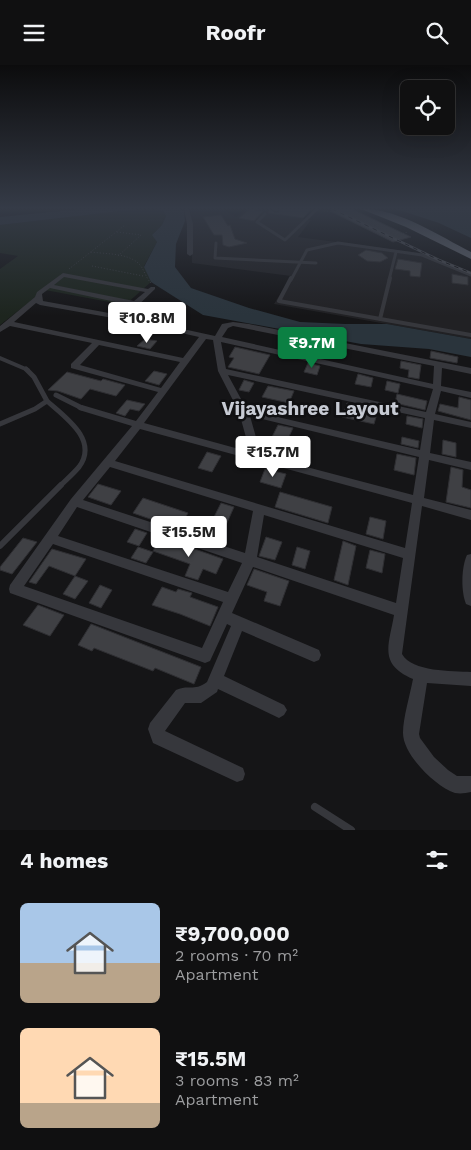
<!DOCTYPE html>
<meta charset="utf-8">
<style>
:root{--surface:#101011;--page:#19191a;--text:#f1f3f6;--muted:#9c9d9f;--line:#303031;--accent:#0b8043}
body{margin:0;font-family:"Work Sans",sans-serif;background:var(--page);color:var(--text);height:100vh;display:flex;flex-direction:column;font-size:19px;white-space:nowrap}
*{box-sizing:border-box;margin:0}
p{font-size:16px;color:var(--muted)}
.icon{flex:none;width:28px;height:28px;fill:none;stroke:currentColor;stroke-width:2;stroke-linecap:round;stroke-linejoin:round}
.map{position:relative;height:765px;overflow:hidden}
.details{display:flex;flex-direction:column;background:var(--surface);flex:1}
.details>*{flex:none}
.buttons{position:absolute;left:400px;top:15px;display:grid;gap:10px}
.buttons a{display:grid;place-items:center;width:55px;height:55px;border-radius:8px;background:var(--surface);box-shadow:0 5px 20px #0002,0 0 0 1px var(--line);font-size:25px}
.price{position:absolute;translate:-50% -42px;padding:0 11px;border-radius:5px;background:#fff;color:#222;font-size:16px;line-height:32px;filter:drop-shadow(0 1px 2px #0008)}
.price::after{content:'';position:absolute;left:50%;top:30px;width:15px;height:11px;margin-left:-8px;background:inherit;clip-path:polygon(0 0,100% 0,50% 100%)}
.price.on{background:var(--accent);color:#fff}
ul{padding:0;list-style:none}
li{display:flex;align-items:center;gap:15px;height:125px;padding:0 20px}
li span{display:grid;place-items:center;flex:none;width:140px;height:100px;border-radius:8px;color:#555}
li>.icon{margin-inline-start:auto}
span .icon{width:60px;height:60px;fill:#fffc;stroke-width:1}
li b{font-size:21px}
h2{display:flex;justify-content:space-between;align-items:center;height:60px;padding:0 20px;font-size:21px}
header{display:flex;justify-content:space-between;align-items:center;height:65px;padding:0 20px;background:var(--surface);font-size:22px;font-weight:700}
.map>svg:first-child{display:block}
.built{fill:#212124}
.green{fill:#1d251e}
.water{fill:#2a343c}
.building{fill:#3f4044;stroke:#2f2f33}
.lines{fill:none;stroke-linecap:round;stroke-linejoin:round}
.path{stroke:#3c3e43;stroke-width:1;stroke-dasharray:1 2;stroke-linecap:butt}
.lane-far4{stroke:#36373c;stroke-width:3}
.lane-far3{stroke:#36373c;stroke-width:4}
.lane-far2{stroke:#36373c;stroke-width:5}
.lane-far1{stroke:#36373c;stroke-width:6}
.lane{stroke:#36373c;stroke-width:8}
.street{fill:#36373c;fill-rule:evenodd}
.highway{fill:#61656e;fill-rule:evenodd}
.rail-casing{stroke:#494b51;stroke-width:2.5}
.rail{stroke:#101012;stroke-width:1;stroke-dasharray:4.5;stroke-linecap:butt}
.labels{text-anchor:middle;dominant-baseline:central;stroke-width:5;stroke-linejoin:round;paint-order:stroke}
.neighbourhood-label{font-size:19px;font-weight:bold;fill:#c7cbd4;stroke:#101012}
</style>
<header><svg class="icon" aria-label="menu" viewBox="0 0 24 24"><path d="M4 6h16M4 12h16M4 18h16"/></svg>Roofr<svg class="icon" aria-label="search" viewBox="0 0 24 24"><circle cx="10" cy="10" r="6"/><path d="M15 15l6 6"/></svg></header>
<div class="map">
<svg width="471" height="765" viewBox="0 0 471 765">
<rect width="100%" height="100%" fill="#151517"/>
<!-- built -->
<polygon class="built" points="222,144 236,152 247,144 267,144 268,148 311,155 298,172 420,188 471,207 471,274 274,239 291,211 192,198 191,145"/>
<!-- green -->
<path class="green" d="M138,144C148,144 160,141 166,151L162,160L153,169L157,177L144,201L151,217L125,240L45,225L0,260V204L18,191L0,188V160Z"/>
<!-- water -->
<g class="water">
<polygon points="82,144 138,144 0,160 0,152"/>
<polygon points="156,144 180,144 184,146 185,156 176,179 175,202 191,223 249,243 300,257 346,259 387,259 471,274 471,292 429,284 361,279 203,250 151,217 144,202 157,177 152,170 162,160 166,151 163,146"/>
<polygon points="396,144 471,144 471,173 439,158"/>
</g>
<!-- building -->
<g class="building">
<polygon points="250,144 263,146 254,156 239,153"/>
<polygon points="269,144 276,148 279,147 279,144 312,144 303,153 268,148"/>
<polygon points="339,144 352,144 411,172 393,177 330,146"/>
<polygon points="221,150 228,161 230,160 235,174 247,178 229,182 223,180 222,170 214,170 203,152"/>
<polygon points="366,185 382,188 388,193 380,197 367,196 358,190"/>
<polygon points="398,194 422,198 420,212 410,211 410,206 395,204"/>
<polygon points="452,209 468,212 468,220 452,218"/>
<polygon points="145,274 157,276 150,284 137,281"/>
<polygon points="235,282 270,290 259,309 228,302 234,293 229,292"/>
<polygon points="431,286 458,292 457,298 430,293"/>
<polygon points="401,296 421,300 419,314 408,312 409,305 400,303"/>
<polygon points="308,298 320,301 317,310 304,307"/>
<polygon points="154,306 167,309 159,320 145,316"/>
<polygon points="67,307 101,316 103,314 125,320 116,331 90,324 81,334 58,326 48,325"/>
<polygon points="358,309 373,313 371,322 355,319"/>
<polygon points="244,315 254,318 249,327 239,325"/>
<polygon points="387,316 400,319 398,328 385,325"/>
<polygon points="268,321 294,326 289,338 262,332"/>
<polygon points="397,329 427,336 425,345 395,338"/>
<polygon points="459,332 471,335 471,355 438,346 440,339 458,343"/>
<polygon points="127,335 145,339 139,346 130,344 125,351 116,348"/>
<polygon points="347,338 378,345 374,359 342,352"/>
<polygon points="407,351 423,354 422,363 406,359"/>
<polygon points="278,360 293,363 287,376 272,372"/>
<polygon points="402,372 419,376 418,383 401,379"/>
<polygon points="443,375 456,378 456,392 442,389"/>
<polygon points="207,387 221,391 212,407 198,403"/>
<polygon points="397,389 416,393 414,410 394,405"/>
<polygon points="451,402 463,405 462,422 471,425 471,443 446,437"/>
<polygon points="265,404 286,409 281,423 260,417"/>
<polygon points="98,419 121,426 111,440 88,432"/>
<polygon points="280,427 332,442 328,458 275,442"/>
<polygon points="143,433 188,448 179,464 133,448"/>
<polygon points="221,438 234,442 226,460 212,456"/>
<polygon points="370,452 386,456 383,474 366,469"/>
<polygon points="135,464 147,468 139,481 127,477"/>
<polygon points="161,472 223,494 216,509 203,504 198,515 185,511 190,499 153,486"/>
<polygon points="266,472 282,477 275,495 259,491"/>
<polygon points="23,473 37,477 12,509 0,505 0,502"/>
<polygon points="343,476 356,481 348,520 334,515"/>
<polygon points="138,482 153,487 146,498 131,493"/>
<polygon points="297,482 310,486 305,504 292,500"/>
<polygon points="52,484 86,494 75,511 49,501 36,519 29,517"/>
<polygon points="370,485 385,489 382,508 366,503"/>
<polygon points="254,504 289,516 280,541 264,536 267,527 247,520"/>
<polygon points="75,511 88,516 75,534 63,529"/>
<polygon points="100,520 112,525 101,543 89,538"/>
<polygon points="162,522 176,527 178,524 192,528 190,532 218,542 210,561 180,549 152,540"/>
<polygon points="38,540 64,550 50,571 23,560"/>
<polygon points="91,559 201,602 194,619 155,603 153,606 94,583 92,586 78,580"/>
</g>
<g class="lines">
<!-- path -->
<g class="path">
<polyline points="339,144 404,174"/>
<polyline points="333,145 397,176"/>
<polyline points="324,146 334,147"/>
<polyline points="117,167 141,170"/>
<polyline points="397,170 408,167"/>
<path d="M91,187C105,189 127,188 138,198C144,203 145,212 151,218"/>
<polyline points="118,191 141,170"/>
<polyline points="92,201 143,211"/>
<polyline points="69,204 125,160"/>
</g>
<!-- lane-far4 -->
<g class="lane-far4">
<polyline points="274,144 276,145"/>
<polyline points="265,149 257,157 285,175 317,144"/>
<polyline points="216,178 215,193 316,198"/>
<polyline points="291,215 307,185 338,178 422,190 471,210"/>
<polyline points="389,215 396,187"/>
</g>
<!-- lane-far3 -->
<g class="lane-far3">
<polyline points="291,213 279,236 471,270"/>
<polyline points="380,254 390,213"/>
<polyline points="0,293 28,305"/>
</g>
<!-- lane-far2 -->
<g class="lane-far2">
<polyline points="26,304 34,312 47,336"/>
<polyline points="56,330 82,343"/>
<path d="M0,359L35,344L47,336C65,352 99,375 79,402C73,409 66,415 59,422"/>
</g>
<!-- lane-far1 -->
<polyline class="lane-far1" points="0,481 61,420"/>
<!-- lane -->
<polyline class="lane" points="315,742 351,765"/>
<!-- street -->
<g class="street">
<polygon points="184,144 189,144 193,159 193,189 190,191 187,189 187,159"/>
<path d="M63,208L148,224L151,222H155V224L128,250V252L215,271L222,259L233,257L249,259L471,303V309L442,303L441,321L471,327V333L441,326L435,349L471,357V363L434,355L430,388L471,397V405L429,395L424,433L471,445V455L422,441L402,589C412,607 452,606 471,607V621L427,618L419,669L420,673L434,692L448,705L457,711H471V727C466,728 461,729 455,728C436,722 403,690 403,668C403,653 410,630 413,614C378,599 389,580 394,550L253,502L232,548L319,585L321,590L319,595L314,597L242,566L224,611L284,640L287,645L284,650L279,653L218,624L217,627L201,638H185L165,666L243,703L245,709L243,715L237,717L153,678L148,664L150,658L176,625C189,619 193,627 207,617L231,561L227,559L210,596L205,598L10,528L9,524L10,520L71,434L132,361L79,345L77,343L79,341L82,340L136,356L158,327L71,303V299L92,278L10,261L0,267V261L35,232L37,227ZM64,212L145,227L134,236L54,220ZM50,223L130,240L120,250L43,236L42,229ZM36,238L40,240L124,255L199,272L183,293L14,257ZM233,261L434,301L433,319L222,272L228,263ZM206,274L213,275L218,306L239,347L250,387L144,358ZM221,277L433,324L426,347L226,304ZM99,280L180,297L161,323L80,300ZM228,310L425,353L420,385L247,345ZM250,351L419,392L413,430L261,390ZM140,364L412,438L405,483L115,396ZM110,402L253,446L245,488L83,435ZM77,442L242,498L228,527L58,471ZM264,450L403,493L396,538L257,492ZM53,479L223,537L202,583L24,521Z"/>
<path d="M471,489V541L466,539C461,527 461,503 467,490Z"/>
</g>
<!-- highway -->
<path class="highway" d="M361,144C396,142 440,171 471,187V194L406,162Z"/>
<!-- rail casing -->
<g class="rail-casing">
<polyline id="rail" points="332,144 439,195 471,208"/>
</g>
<!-- rail -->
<use href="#rail" class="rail"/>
</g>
<!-- sky -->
<linearGradient id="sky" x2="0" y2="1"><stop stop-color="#0c0c0d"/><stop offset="0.57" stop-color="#353b47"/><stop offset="1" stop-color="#353b47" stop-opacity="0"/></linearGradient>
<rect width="471" height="251" fill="url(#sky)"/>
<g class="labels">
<!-- neighbourhood labels -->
<g class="neighbourhood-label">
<text x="310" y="343">Vijayashree Layout</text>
</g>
</g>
</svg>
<div class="buttons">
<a><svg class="icon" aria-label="locate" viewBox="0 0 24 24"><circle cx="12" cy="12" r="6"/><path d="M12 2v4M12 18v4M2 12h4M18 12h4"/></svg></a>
</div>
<b class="price" style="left:147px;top:279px">₹10.8M</b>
<b class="price on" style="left:312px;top:304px">₹9.7M</b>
<b class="price" style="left:273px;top:413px">₹15.7M</b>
<b class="price" style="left:189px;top:493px">₹15.5M</b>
</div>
<section class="details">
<h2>4 homes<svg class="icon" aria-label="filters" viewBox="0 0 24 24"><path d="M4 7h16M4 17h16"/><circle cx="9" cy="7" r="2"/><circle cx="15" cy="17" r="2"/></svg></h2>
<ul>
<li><span style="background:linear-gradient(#a9c7e8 60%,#b9a48a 0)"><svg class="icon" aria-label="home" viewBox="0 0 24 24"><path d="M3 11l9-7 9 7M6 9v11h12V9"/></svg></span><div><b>₹9,700,000</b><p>2 rooms · 70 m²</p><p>Apartment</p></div></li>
<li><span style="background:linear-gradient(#ffd9b3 75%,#b9a48a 0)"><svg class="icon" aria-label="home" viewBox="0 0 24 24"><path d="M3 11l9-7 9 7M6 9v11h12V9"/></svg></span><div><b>₹15.5M</b><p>3 rooms · 83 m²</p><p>Apartment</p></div></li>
</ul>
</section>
